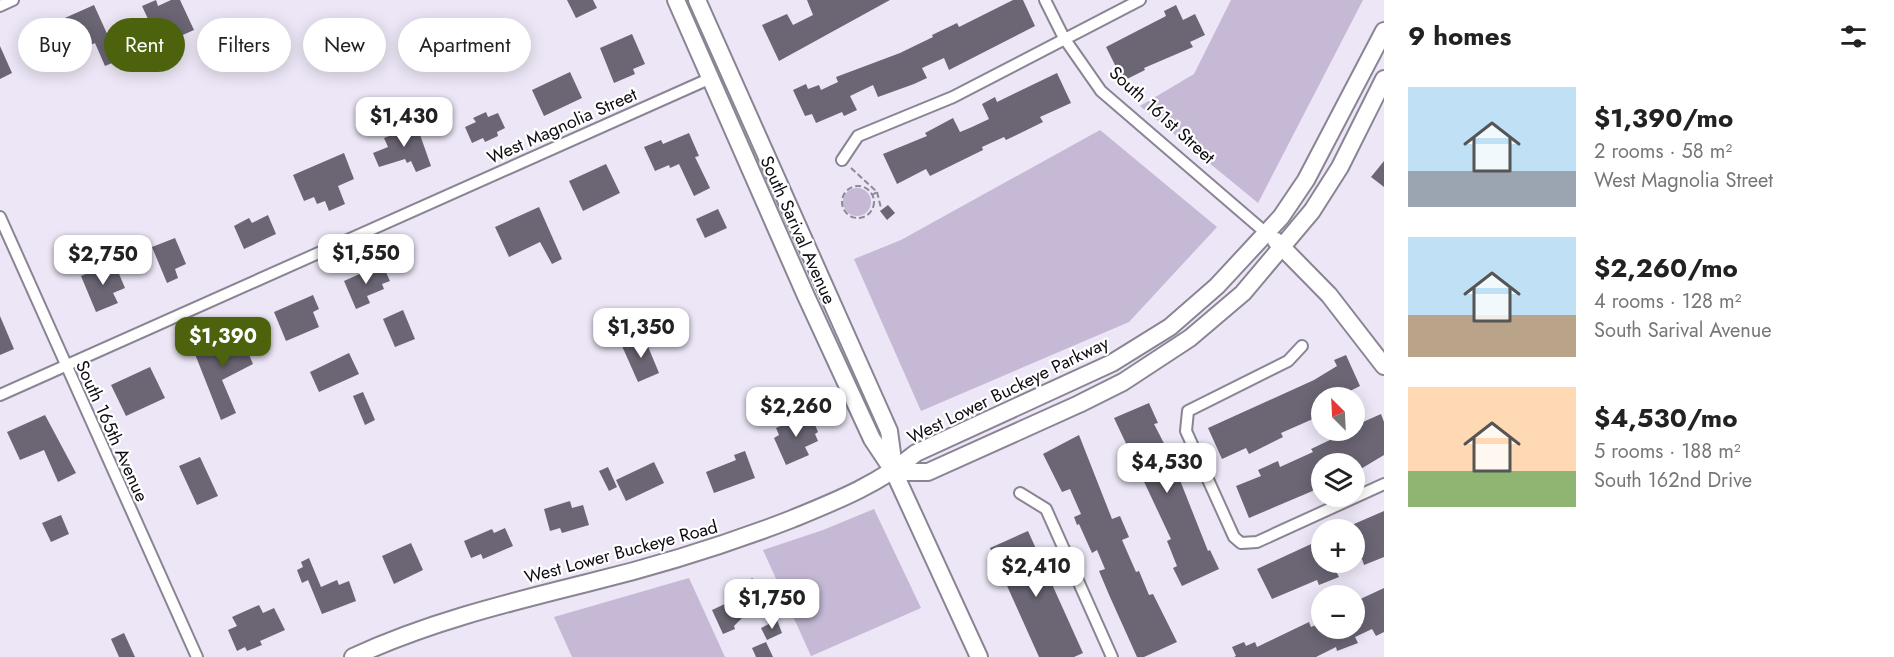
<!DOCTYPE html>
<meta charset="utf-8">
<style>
:root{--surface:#fff;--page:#f2f2f2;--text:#222;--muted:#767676;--accent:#4c620d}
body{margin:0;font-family:Jost,sans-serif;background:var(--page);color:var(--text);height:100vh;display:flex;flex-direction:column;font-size:22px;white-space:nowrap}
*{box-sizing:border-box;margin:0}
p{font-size:20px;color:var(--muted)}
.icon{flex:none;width:33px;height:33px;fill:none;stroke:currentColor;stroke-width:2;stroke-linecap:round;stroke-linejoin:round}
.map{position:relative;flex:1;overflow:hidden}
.details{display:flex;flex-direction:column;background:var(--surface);width:510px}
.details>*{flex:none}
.top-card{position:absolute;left:18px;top:18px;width:570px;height:54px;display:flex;gap:12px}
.needle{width:39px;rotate:336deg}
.tools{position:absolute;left:1311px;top:387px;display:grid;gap:12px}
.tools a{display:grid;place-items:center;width:54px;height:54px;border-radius:50%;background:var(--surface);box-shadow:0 3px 15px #0003;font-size:30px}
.price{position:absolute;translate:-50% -51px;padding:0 14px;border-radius:12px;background:#fff;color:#222;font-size:20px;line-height:39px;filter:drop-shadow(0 2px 3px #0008)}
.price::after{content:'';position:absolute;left:50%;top:36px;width:18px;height:14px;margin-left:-9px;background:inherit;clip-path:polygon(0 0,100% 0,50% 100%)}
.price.active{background:var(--accent);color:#fff}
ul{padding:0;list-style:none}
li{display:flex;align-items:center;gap:18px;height:150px;padding:0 24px}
li span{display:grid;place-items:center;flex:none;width:168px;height:120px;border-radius:0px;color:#555}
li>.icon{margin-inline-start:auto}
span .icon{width:72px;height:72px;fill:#fffc;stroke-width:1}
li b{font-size:26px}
h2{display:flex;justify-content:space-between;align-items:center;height:72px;padding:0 24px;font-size:26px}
.tag{padding:0 21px;border-radius:27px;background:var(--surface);box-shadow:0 3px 15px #0003;font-size:21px;line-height:54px}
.tag.active{background:var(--accent);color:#fff}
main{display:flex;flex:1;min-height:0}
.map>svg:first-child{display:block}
.green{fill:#c5b9d6}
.building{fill:#6b6574}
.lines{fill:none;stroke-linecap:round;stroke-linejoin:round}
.street-casing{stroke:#8a8493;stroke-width:14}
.secondary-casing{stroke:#8a8493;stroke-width:20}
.path{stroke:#8d8994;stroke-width:2;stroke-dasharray:6 3;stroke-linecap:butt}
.street{stroke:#fff;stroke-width:10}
.secondary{stroke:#fff;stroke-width:16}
.labels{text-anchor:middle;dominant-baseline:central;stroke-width:4.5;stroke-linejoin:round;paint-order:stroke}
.street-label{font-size:18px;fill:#0e0b11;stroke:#fff}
</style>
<main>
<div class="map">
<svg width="1384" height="657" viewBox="0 0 1384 657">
<rect width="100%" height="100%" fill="#ece6f6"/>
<!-- green -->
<g class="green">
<polygon points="1231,0 1363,0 1258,203 1140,106 1194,74"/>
<polygon points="1100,130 1217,227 1129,322 921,411 854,259 901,240"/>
<circle cx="857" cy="202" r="14"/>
<polygon points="874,509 921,608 809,657 811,656 763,550 823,530"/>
<polygon points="689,578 725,657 572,657 554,617"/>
</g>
<!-- building -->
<g class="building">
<polygon points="156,0 158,6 171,0 180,0 194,30 160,45 142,6"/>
<polygon points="567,0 593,0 597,8 576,18"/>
<polygon points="807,0 890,0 779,61 762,25 787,14 793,25 813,15"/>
<polygon points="1013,0 1023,0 1035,26 949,70 944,58 922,68 927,78 914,84 878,97 873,85 850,96 857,110 844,116 842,112 816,123 812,114 805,116 793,90 806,84 808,89 819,85 821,90 838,82 836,77 900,53 933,37 932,35 957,23 959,27"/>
<polygon points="94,5 119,60 105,66 95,43 63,58 49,25"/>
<polygon points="1176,5 1183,20 1195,14 1205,35 1190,42 1193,47 1144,68 1145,70 1123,81 1106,47 1166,16 1164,11"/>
<polygon points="632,34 645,64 633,69 635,74 614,83 600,48"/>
<polygon points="0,46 12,73 0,79"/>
<polygon points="570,72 582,98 544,116 532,90"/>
<polygon points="1057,73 1071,103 1040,117 1043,122 1006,140 1004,137 982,147 983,150 930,176 926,169 897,184 883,154 927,136 925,133 953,118 960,132 972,127 989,119 982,104 995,97 997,102"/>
<polygon points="486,112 488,117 498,113 505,128 497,132 498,136 485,142 483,138 472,143 465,127 476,122 473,118"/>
<polygon points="409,121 413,130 418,129 431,166 416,172 411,161 407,163 405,159 379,167 373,153 388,147 384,138 392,135 389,130"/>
<polygon points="689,133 699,156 695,157 710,188 694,196 679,164 670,168 669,165 655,171 644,147 661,140 663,144"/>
<polygon points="344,153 354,179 338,186 345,204 329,211 325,201 317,204 314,197 304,201 293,175"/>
<polygon points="1384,161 1384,187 1371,177"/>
<polygon points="606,164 620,193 583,211 569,181"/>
<polygon points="888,205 895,213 887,220 880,211"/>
<polygon points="539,207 562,259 552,264 540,242 509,257 495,227"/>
<polygon points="718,209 727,228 705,238 696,219"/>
<polygon points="268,215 276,234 244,249 234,226 249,218 252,223"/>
<polygon points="175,238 186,264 175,269 178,278 167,283 152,247"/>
<polygon points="114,262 125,288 113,293 118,303 96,312 81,276"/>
<polygon points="382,264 390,281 382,284 384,289 367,296 370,303 356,309 344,281"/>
<polygon points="313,295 319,309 313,312 319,327 286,341 274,312"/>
<polygon points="403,310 415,339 395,347 383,319"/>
<polygon points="0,316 14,349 0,355"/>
<polygon points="239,331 253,364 222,380 236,413 221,420 193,349"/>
<polygon points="644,337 659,373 638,382 622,346"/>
<polygon points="349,353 359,374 319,392 310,372"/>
<polygon points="1346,355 1360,386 1336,398 1322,398 1322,415 1281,433 1283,437 1249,454 1246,448 1222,459 1208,428 1314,380 1337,366 1334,360"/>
<polygon points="150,367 165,398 126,416 111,385"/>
<polygon points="363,392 375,420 365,425 353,396"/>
<polygon points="1149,403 1158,423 1154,424 1170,455 1208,551 1210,550 1219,569 1182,586 1173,568 1177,566 1167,541 1171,539 1114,418"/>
<polygon points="810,413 818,432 815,434 818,441 805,447 809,455 786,465 774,438 779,435 776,428"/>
<polygon points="1381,414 1384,422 1384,455 1354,473 1354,464 1322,464 1322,487 1249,518 1236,486 1261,476 1258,470 1278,461 1280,467 1313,452 1311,449 1332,439 1331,437 1346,430 1354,430 1354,426"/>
<polygon points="45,415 76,473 58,482 44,450 20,460 7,432"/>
<polygon points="1079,435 1112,519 1120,516 1129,537 1122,540 1136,572 1139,571 1149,595 1153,594 1177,642 1144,657 1137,657 1110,597 1099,571 1105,569 1097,550 1092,553 1079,524 1077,525 1074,517 1081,514 1070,489 1062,492 1043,454"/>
<polygon points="745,451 755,478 714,493 706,472 736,460 734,455"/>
<polygon points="200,457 218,496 197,505 179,466"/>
<polygon points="654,462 664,483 626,501 616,480"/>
<polygon points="608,467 617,487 609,491 599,471"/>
<polygon points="570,501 572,508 583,505 589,525 562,533 560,528 550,531 544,509"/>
<polygon points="1384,511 1384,557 1364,565 1362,559 1354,562 1354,524"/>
<polygon points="61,515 69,534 51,542 42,523"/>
<polygon points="505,528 513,546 483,559 481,554 471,558 464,541 492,529 494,533"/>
<polygon points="1028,531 1083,653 1074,657 1039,657 990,548"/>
<polygon points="1322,539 1322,562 1354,562 1336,571 1339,577 1319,585 1317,580 1272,599 1257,569"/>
<polygon points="411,543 423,570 394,584 382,556"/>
<polygon points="309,558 321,587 337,580 339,585 349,581 356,601 322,614 308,580 302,583 297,570 303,567 301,562"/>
<polygon points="752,578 767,592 758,602 762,606 754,614 752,608 734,626 735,629 723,634 712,610 729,602"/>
<polygon points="1384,588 1384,632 1376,636 1372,629 1355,637 1358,643 1337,651 1336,647 1316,657 1234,657 1236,656 1232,647 1244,642 1246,646 1255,642 1257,647 1309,622 1311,627 1318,624 1320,628 1354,628 1354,602"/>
<polygon points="259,605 263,613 274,608 285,630 260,641 262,645 247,651 245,647 237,651 228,630 237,626 232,617"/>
<polygon points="777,620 782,633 767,640 761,628"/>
<polygon points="124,633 135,657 119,657 111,639"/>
<polygon points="766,642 773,657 756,657 752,648"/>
</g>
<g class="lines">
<!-- street casing -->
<g class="street-casing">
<g id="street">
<polyline points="1045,0 1064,38 1101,91 1266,233"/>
<polyline points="0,6 13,0"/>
<polyline points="842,160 858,136 953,97 1140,0"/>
<polyline points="0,217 197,657"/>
<polyline points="1302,346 1288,361 1188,411 1186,431 1234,537 1241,543 1257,542 1384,484"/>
<polyline points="0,395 711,78"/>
<polyline points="1020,493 1046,509 1112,657"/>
</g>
</g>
<!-- secondary casing -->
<g class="secondary-casing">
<g id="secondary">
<polyline points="676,0 806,296 872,439 894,472 979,657"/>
<polyline points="697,0 889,431 894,468"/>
<polyline points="1276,241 1329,295 1384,366"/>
<polyline points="894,472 928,472 1079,404 1123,382 1190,338 1243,293 1312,211 1340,167 1384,79"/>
<path d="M353,657C429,622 507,603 587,583C657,566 725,545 792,519C836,501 879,484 916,453L1112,363L1170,327L1217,286L1281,217L1306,180L1384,31"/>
</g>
</g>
<!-- path -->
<g class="path">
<polyline points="851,168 877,192 872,195"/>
<circle cx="858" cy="202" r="16"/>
<polyline points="877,192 881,208"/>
</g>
<!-- street -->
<use href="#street" class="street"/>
<!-- secondary -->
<use href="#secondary" class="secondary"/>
</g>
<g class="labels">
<!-- street labels -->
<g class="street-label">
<text transform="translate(1162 115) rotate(42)">South 161st Street</text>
<text transform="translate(562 126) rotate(-24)">West Magnolia Street</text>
<text transform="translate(798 230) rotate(66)">South Sarival Avenue</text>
<text transform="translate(1008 390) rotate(-26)">West Lower Buckeye Parkway</text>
<text transform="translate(112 431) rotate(66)">South 165th Avenue</text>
<text transform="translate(621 552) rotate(-15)">West Lower Buckeye Road</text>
</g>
</g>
</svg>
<div class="tools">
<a><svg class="needle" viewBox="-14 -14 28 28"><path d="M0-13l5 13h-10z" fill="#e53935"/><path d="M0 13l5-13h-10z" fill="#767676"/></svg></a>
<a><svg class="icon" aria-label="layers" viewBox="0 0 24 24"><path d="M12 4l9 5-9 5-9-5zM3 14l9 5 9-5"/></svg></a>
<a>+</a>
<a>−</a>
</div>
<b class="price" style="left:404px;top:148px">$1,430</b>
<b class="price" style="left:366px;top:285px">$1,550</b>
<b class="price" style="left:103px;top:286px">$2,750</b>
<b class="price" style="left:641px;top:359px">$1,350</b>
<b class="price active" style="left:223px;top:368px">$1,390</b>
<b class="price" style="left:796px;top:438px">$2,260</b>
<b class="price" style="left:1167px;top:494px">$4,530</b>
<b class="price" style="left:1036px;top:598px">$2,410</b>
<b class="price" style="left:772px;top:630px">$1,750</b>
<div class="top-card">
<a class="tag">Buy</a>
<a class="tag active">Rent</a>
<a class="tag">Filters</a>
<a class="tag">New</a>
<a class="tag">Apartment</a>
</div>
</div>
<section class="details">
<h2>9 homes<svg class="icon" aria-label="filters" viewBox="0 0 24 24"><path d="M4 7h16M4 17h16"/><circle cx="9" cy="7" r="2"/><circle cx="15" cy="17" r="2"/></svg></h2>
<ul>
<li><span style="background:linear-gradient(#bfe0f5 70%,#9aa5b1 0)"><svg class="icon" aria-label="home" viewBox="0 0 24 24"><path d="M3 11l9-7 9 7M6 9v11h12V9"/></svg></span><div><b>$1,390/mo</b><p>2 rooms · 58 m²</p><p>West Magnolia Street</p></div></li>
<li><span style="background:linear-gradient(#bfe0f5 65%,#b9a48a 0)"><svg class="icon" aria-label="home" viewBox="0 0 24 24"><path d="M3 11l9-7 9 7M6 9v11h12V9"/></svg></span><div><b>$2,260/mo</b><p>4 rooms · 128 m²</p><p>South Sarival Avenue</p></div></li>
<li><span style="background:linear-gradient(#ffd9b3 70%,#8fb573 0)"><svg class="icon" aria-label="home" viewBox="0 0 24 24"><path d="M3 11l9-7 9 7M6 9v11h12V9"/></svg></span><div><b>$4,530/mo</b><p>5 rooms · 188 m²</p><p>South 162nd Drive</p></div></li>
</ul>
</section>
</main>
